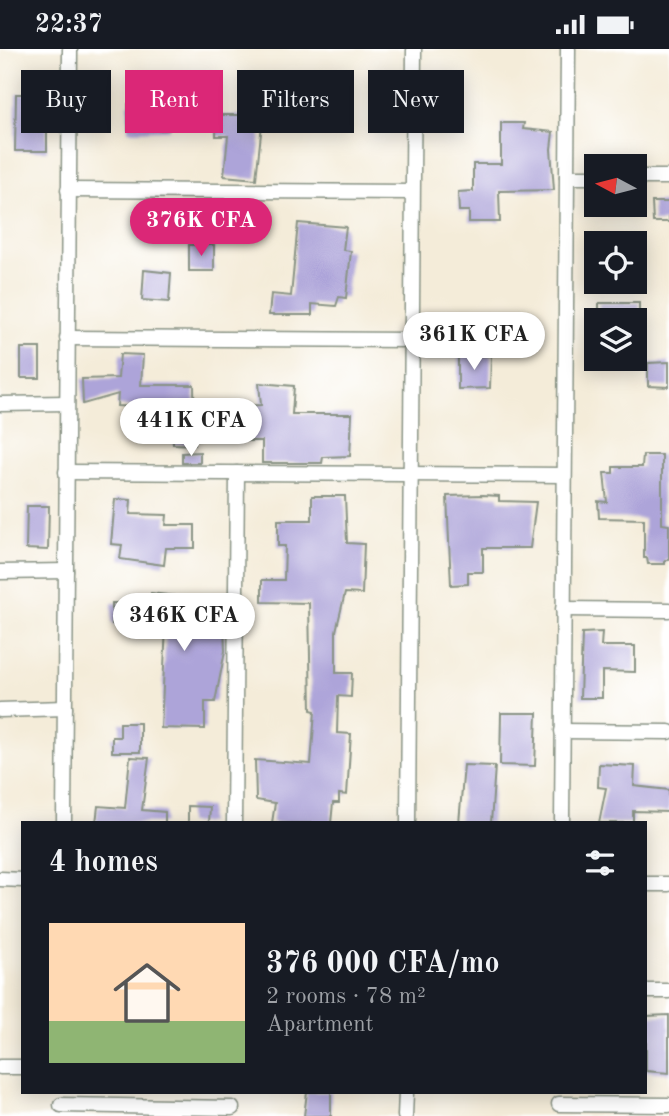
<!DOCTYPE html>
<meta charset="utf-8">
<style>
:root{--surface:#171b24;--page:#242831;--text:#f1f3f6;--muted:#9ea1a6;--line:#363941;--accent:#db2777}
body{margin:0;font-family:"Old Standard TT",serif;background:var(--page);color:var(--text);height:100vh;display:flex;flex-direction:column;font-size:26px;white-space:nowrap}
*{box-sizing:border-box;margin:0}
p{font-size:23px;color:var(--muted)}
.icon{flex:none;width:38px;height:38px;fill:none;stroke:currentColor;stroke-width:2;stroke-linecap:round;stroke-linejoin:round}
.map{position:relative;flex:1;overflow:hidden}
.side{position:absolute;left:21px;top:772px;width:626px;height:273px;display:flex;flex-direction:column;background:var(--surface);border-radius:0px;box-shadow:0 4px 18px #0003}
.side>*{flex:none}
.guide{position:absolute;left:21px;top:21px;width:628px;height:63px;display:flex;gap:14px}
.needle{width:46px;rotate:277deg}
.controls{position:absolute;left:584px;top:105px;display:grid;gap:14px}
.controls a{display:grid;place-items:center;width:63px;height:63px;border-radius:0px;background:var(--surface);box-shadow:0 4px 18px #0003;font-size:35px}
.price{position:absolute;translate:-50% -60px;padding:0 16px;border-radius:24px;background:#fff;color:#222;font-size:23px;line-height:46px;filter:drop-shadow(0 2px 4px #0008)}
.price::after{content:'';position:absolute;left:50%;top:42px;width:21px;height:16px;margin-left:-10px;background:inherit;clip-path:polygon(0 0,100% 0,50% 100%)}
.price.active{background:var(--accent);color:#fff}
ul{padding:0;list-style:none}
li{display:flex;align-items:center;gap:21px;height:175px;padding:0 28px}
li+li{border-top:2px solid var(--line)}
li span{display:grid;place-items:center;flex:none;width:196px;height:140px;border-radius:0px;color:#555}
li>.icon{margin-inline-start:auto}
span .icon{width:84px;height:84px;fill:#fffc;stroke-width:1}
li b{font-size:30px}
h2{display:flex;justify-content:space-between;align-items:center;height:84px;padding:0 28px;font-size:30px}
.tag{padding:0 24px;border-radius:0px;background:var(--surface);box-shadow:0 4px 18px #0003;font-size:24px;line-height:63px}
.tag.active{background:var(--accent);color:#fff}
.status{display:flex;justify-content:space-between;align-items:center;height:49px;padding:0 35px;background:var(--surface);direction:ltr}
.status svg{height:19px;fill:currentColor}
.map>svg:first-child{display:block}
.building{fill:#ada4d9}
.lines{fill:none;stroke-linecap:round;stroke-linejoin:round}
.street-casing{stroke:#8a9486;stroke-width:17}
.street{stroke:#fff;stroke-width:14}
</style>
<div class="status"><b>22:37</b><svg viewBox="0 0 49 12"><path d="M0 12V9h3v3zM5 12V6h3v6zM10 12V3h3v9zM15 12V0h3v12zM26 1h20v11H26zM47 4h2v5h-2z"/></svg></div>
<div class="map">
<svg width="669" height="1067" viewBox="0 0 669 1067">
<rect width="100%" height="100%" fill="#fff"/>
<filter id="ink" filterUnits="userSpaceOnUse"><feTurbulence type="fractalNoise" baseFrequency=".0143" numOctaves="2"/><feDisplacementMap in="SourceGraphic" scale="14" xChannelSelector="R" yChannelSelector="G"/><feConvolveMatrix kernelMatrix="1 2 1 2 8 2 1 2 1" color-interpolation-filters="sRGB"/></filter>
<filter id="wash" filterUnits="userSpaceOnUse"><feTurbulence type="fractalNoise" baseFrequency=".00686" numOctaves="4" result="noise"/><feDisplacementMap in="SourceGraphic" scale="28" xChannelSelector="R" yChannelSelector="G"/><feGaussianBlur stdDeviation="1.57" result="paint"/><feColorMatrix in="noise" values="0 0 0 0 0 0 0 0 0 0 0 0 0 0 0 0 0 1.4 0 .05"/><feComposite in="paint" operator="in"/></filter>
<g filter="url(#wash)">
<rect width="100%" height="100%" fill="#f4ecd9"/>
<g id="blocks">
<!-- building -->
<g class="building">
<polygon points="153,26 168,27 169,81 128,82 128,55 151,54"/>
<polygon points="16,45 53,45 53,76 47,76 47,102 15,102"/>
<polygon points="217,66 263,66 256,130 224,127 228,87 216,87"/>
<polygon points="501,74 524,74 523,80 553,83 551,100 554,141 499,142 500,173 469,173 469,162 459,162 458,143 473,142 473,115 501,115"/>
<polygon points="652,153 669,153 669,173 653,173"/>
<polygon points="298,174 346,178 343,201 351,202 346,249 339,248 336,257 312,255 312,266 269,266 271,245 291,247"/>
<rect x="189" y="196" width="25" height="26"/>
<polygon points="144,221 171,224 169,253 142,251"/>
<polygon points="599,254 639,254 639,271 599,270"/>
<rect x="21" y="299" width="19" height="30"/>
<polygon points="120,305 143,306 141,336 194,336 195,396 173,395 173,385 144,384 143,358 117,357 118,345 83,355 82,330 118,329"/>
<polygon points="458,306 491,307 490,339 458,340"/>
<polygon points="669,313 669,338 648,337 648,314"/>
<polygon points="259,334 294,337 292,365 352,365 350,407 323,408 322,414 262,414 262,392 247,392 247,387 225,388 225,357 261,356"/>
<polygon points="200,403 200,414 182,414 182,404"/>
<polygon points="643,406 662,406 662,475 669,476 669,511 665,511 665,515 648,515 647,509 644,509 644,470 599,469 598,452 607,453 604,424 613,424 613,418 642,418"/>
<polygon points="483,446 499,447 499,452 536,453 530,499 483,499 483,523 468,523 468,535 451,536 447,447"/>
<polygon points="312,447 345,447 347,494 364,495 362,545 345,544 336,582 336,624 352,624 351,648 338,647 337,684 351,685 347,746 339,745 339,754 333,754 331,774 272,774 275,754 256,751 255,711 311,715 315,662 311,661 309,554 262,553 262,531 284,531 285,497 278,497 278,471 312,471"/>
<polygon points="115,450 131,451 130,465 167,466 166,476 195,476 195,499 166,499 164,516 120,510 122,496 111,495"/>
<polygon points="27,457 49,457 48,501 26,500"/>
<polygon points="151,544 223,553 225,602 215,653 205,653 205,680 161,679 166,577 112,575 112,554 149,555"/>
<polygon points="602,583 601,597 635,597 635,623 602,622 602,649 580,649 582,584"/>
<polygon points="501,664 537,664 535,717 500,716"/>
<polygon points="120,674 140,674 140,703 112,703 112,688 120,688"/>
<polygon points="130,708 149,709 142,761 165,763 165,774 96,774 98,757 125,759"/>
<polygon points="599,715 635,717 634,737 669,741 669,763 633,762 633,774 599,774 606,739 598,738"/>
<polygon points="464,716 495,717 491,774 459,774"/>
<polygon points="188,757 210,758 209,774 188,774"/>
<polygon points="669,966 669,1024 646,1022 646,967"/>
<polygon points="307,1043 331,1043 331,1067 304,1067"/>
</g>
</g>
</g>
<g filter="url(#ink)">
<use href="#blocks" fill-opacity="0" stroke="#8a9486" stroke-width="2"/>
<g class="lines">
<!-- street casing -->
<g class="street-casing">
<g id="street">
<polyline points="567,128 597,128"/>
<polyline points="635,128 669,128"/>
<polyline points="68,141 412,143"/>
<polyline points="67,289 411,291"/>
<polyline points="0,355 67,354"/>
<polyline points="66,423 564,426"/>
<polyline points="0,523 66,522"/>
<polyline points="563,560 669,561"/>
<polyline points="0,661 65,659"/>
<polyline points="562,682 669,683"/>
<polyline points="64,774 70,0"/>
<polyline points="234,774 237,424"/>
<polyline points="408,774 414,0"/>
<polyline points="562,774 568,0"/>
<polyline points="0,830 23,831"/>
<polyline points="646,835 669,835"/>
<polyline points="646,942 669,942"/>
<polyline points="0,1018 23,1018"/>
<polyline points="559,1055 669,1056"/>
<polyline points="61,1056 232,1059"/>
<polyline points="405,1067 406,1043"/>
</g>
</g>
<!-- street -->
<use href="#street" class="street"/>
</g>
</g>
</svg>
<div class="controls">
<a><svg class="needle" viewBox="-14 -14 28 28"><path d="M0-13l5 13h-10z" fill="#e53935"/><path d="M0 13l5-13h-10z" fill="#9ea1a6"/></svg></a>
<a><svg class="icon" aria-label="locate" viewBox="0 0 24 24"><circle cx="12" cy="12" r="6"/><path d="M12 2v4M12 18v4M2 12h4M18 12h4"/></svg></a>
<a><svg class="icon" aria-label="layers" viewBox="0 0 24 24"><path d="M12 4l9 5-9 5-9-5zM3 14l9 5 9-5"/></svg></a>
</div>
<b class="price active" style="left:201px;top:209px">376K CFA</b>
<b class="price" style="left:474px;top:323px">361K CFA</b>
<b class="price" style="left:191px;top:409px">441K CFA</b>
<b class="price" style="left:184px;top:604px">346K CFA</b>
<div class="guide">
<a class="tag">Buy</a>
<a class="tag active">Rent</a>
<a class="tag">Filters</a>
<a class="tag">New</a>
</div>
<section class="side">
<h2>4 homes<svg class="icon" aria-label="filters" viewBox="0 0 24 24"><path d="M4 7h16M4 17h16"/><circle cx="9" cy="7" r="2"/><circle cx="15" cy="17" r="2"/></svg></h2>
<ul>
<li><span style="background:linear-gradient(#ffd9b3 70%,#8fb573 0)"><svg class="icon" aria-label="home" viewBox="0 0 24 24"><path d="M3 11l9-7 9 7M6 9v11h12V9"/></svg></span><div><b>376 000 CFA/mo</b><p>2 rooms · 78 m²</p><p>Apartment</p></div></li>
</ul>
</section>
</div>
